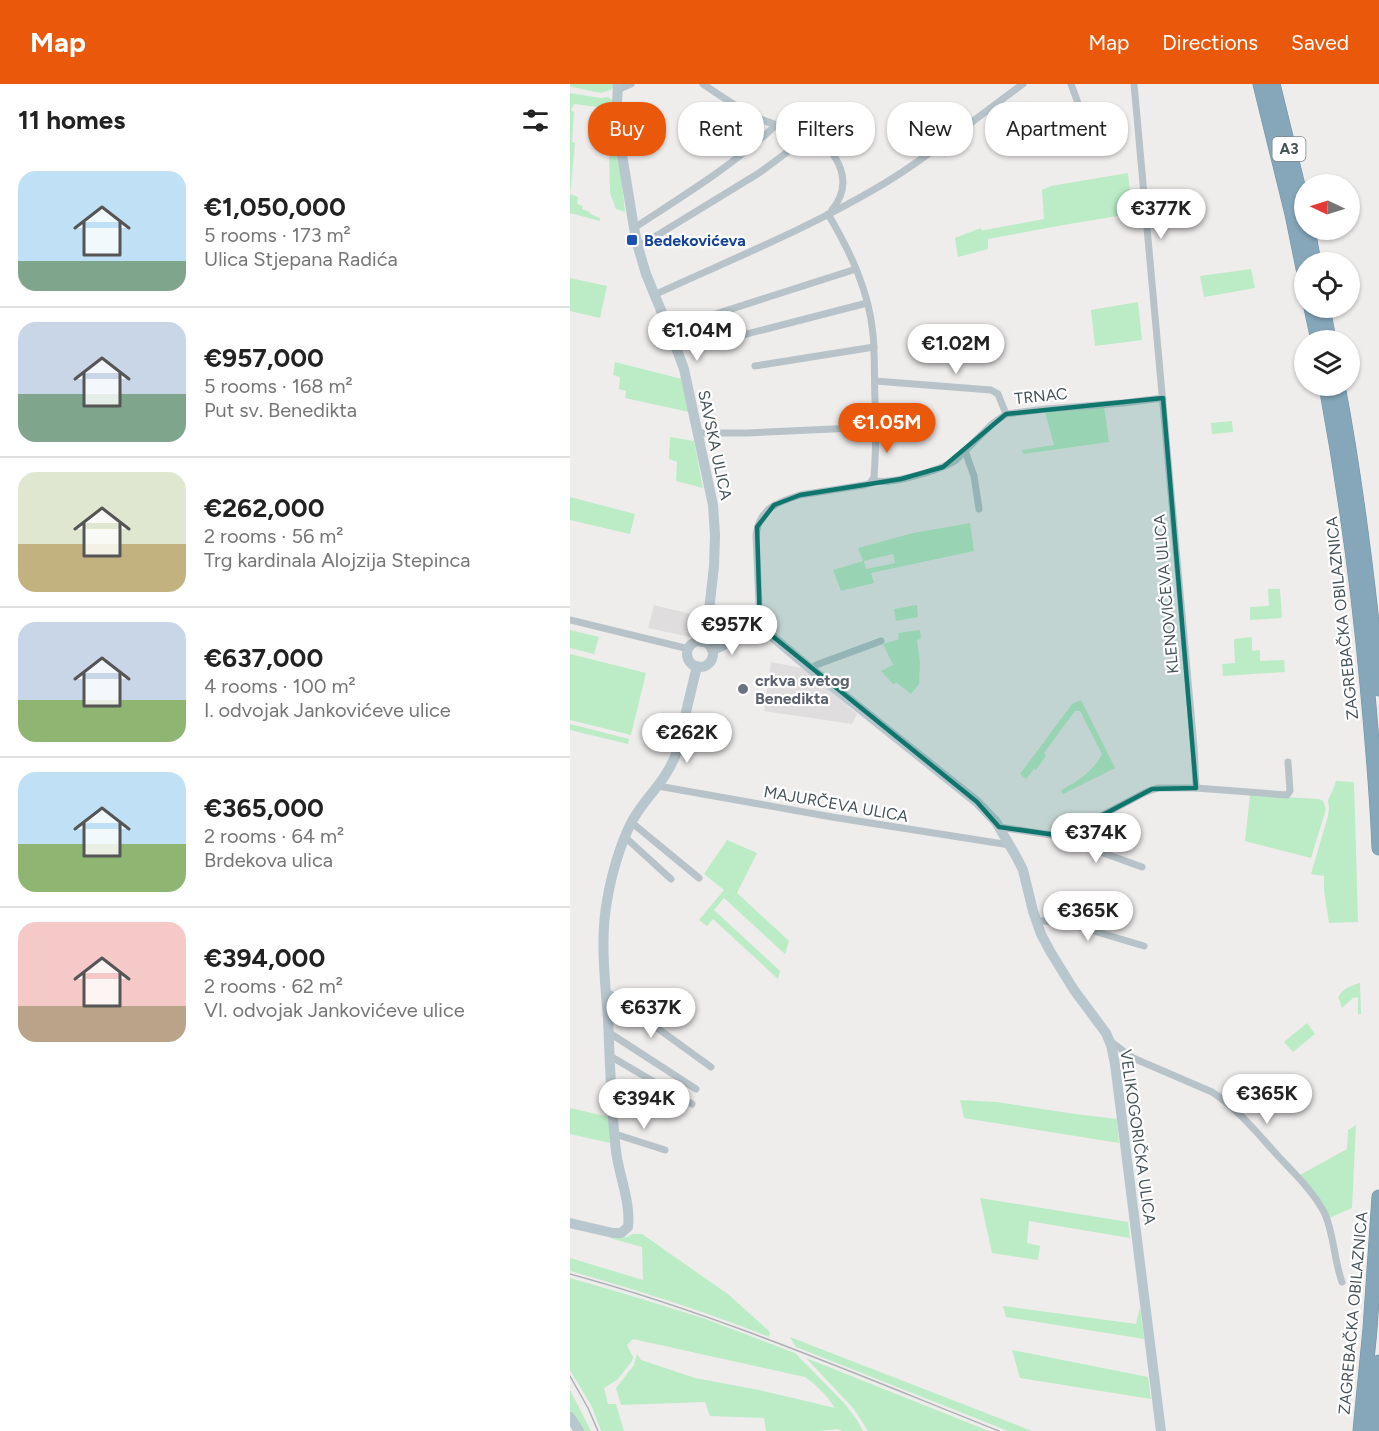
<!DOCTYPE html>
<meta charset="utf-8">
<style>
:root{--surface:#fff;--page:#f6f6f6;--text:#222;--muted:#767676;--line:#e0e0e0;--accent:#ea580c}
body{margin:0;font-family:Figtree,sans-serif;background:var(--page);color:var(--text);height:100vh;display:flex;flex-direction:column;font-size:22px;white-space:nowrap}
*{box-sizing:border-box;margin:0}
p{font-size:20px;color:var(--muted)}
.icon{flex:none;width:33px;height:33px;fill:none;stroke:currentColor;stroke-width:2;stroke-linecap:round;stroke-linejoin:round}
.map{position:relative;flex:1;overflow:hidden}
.panel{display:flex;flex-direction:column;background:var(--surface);width:570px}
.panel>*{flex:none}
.hud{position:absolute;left:18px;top:18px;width:570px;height:54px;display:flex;gap:12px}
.needle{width:39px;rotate:274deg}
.tools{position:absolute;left:724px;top:90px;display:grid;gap:12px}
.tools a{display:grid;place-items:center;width:66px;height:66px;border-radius:50%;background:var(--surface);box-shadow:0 2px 4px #0004;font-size:30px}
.price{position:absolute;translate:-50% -51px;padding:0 14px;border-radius:21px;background:#fff;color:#222;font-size:20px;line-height:39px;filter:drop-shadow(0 2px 3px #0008)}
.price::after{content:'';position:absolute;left:50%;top:36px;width:18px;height:14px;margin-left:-9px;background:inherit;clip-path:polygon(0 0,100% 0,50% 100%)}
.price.current{background:var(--accent);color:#fff}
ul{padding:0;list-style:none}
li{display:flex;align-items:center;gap:18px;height:150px;padding:0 18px}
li+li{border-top:2px solid var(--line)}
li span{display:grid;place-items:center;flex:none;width:168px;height:120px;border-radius:18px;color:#555}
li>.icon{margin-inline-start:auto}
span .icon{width:72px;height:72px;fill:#fffc;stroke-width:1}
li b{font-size:26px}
h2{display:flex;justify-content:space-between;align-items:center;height:72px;padding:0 18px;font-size:26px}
.tag{padding:0 21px;border-radius:24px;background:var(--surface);box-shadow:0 2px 4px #0004;font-size:21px;line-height:54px}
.tag.current{background:var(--accent);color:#fff}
header{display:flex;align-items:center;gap:36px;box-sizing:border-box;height:84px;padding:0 30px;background:var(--accent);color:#fff}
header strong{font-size:28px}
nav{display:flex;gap:33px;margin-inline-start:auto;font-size:21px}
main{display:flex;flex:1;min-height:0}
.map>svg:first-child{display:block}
.education{fill:#dfdddd}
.green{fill:#bbecc5;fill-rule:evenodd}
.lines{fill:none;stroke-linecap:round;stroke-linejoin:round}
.highway-casing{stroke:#7093a5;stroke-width:15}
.street{stroke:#b7c3c8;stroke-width:7}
.secondary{stroke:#b8c6cd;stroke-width:10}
.highway{stroke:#85a7b9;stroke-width:14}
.rail{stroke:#aeb2b6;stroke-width:1.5}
.marked{fill:#0f766e;fill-opacity:0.2;stroke:#0f766e;stroke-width:4.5;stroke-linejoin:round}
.transit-dot{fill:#1a4fb4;stroke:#fff;stroke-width:2}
.worship-dot{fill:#6b7280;stroke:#fff;stroke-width:2}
.labels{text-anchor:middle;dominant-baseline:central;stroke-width:4.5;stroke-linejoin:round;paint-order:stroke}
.shield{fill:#fff;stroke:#7d868a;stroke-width:1.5}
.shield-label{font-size:15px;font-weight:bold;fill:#455258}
.transit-label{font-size:16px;font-weight:bold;fill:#164399;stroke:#fff;text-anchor:start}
.street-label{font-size:16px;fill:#455258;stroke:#fff}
.worship-label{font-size:16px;font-weight:bold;fill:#5b616d;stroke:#fff;text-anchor:start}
</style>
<header>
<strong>Map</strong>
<nav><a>Map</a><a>Directions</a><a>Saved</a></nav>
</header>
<main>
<section class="panel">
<h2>11 homes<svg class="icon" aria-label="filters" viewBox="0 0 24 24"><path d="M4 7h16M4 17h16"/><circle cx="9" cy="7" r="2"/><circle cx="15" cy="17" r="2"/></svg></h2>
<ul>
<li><span style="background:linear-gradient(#bfe0f5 75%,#7fa58c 0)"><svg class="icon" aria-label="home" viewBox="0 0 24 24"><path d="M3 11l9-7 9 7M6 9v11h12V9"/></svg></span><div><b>€1,050,000</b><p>5 rooms · 173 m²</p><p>Ulica Stjepana Radića</p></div></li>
<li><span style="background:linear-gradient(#c9d6e8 60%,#7fa58c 0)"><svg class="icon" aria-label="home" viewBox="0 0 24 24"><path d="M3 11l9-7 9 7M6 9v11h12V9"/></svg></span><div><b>€957,000</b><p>5 rooms · 168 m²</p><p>Put sv. Benedikta</p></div></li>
<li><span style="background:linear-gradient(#dfe7d0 60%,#c2b280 0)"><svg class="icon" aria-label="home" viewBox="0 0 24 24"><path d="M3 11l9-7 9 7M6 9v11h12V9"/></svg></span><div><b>€262,000</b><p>2 rooms · 56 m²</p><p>Trg kardinala Alojzija Stepinca</p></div></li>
<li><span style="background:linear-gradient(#c9d6e8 65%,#8fb573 0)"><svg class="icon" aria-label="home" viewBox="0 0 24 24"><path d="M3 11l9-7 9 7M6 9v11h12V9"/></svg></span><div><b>€637,000</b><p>4 rooms · 100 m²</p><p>I. odvojak Jankovićeve ulice</p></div></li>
<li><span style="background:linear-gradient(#bfe0f5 60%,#8fb573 0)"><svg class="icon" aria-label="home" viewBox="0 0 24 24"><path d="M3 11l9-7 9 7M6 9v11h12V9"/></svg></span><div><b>€365,000</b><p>2 rooms · 64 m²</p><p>Brdekova ulica</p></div></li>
<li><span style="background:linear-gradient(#f6c9c9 70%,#b9a48a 0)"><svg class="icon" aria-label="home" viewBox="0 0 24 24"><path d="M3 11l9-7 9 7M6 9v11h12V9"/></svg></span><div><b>€394,000</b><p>2 rooms · 62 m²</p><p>VI. odvojak Jankovićeve ulice</p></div></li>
</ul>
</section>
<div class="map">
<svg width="809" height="1347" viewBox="0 0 809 1347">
<rect width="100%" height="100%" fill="#efecec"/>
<!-- education -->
<g class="education">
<polygon points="84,521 125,531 120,553 78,544"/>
<polygon points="201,578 236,585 287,630 282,640 194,627"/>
</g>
<!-- green -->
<g class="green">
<polygon points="0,0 45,0 41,6 31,9 2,3 0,2"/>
<polygon points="0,9 31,14 38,13 43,16 44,25 4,20 1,26 4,28 2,58 5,59 0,110 8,113 7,120 13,122 12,125 20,128 20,130 30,134 30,137 0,129"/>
<polygon points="48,63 55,128 46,125 40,109 39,69 41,66"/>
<polygon points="558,89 561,118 571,117 572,128 499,140 418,155 418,165 388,173 385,154 411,144 411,146 415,146 474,135 472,106 481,102"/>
<polygon points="681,185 685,204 634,213 630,192"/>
<polygon points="0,194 37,202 30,234 0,227"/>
<polygon points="568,218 572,256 525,262 521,226"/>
<polygon points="45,278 112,295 119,328 55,314 56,307 49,305 50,293 43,291"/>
<polygon points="534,322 539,358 453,370 452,366 484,361 475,328"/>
<polygon points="662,337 663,348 642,350 641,339"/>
<polygon points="100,353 124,357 133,404 106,397 107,378 99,375"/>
<polygon points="0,413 65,430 60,450 0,436"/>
<path d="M400,439L404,467L301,489L304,499L271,507L263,486L293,477L288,464L343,449ZM323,470L325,479L296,485L294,477Z"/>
<polygon points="698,505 710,505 712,534 680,536 680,523 699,522"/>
<polygon points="347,521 348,533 326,537 324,525"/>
<polygon points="0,546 29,553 24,570 0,564"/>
<polygon points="350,546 351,555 347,556 350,579 349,600 341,610 327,599 323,600 311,587 323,581 313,560 329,555 328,549"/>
<polygon points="682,553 682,567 690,566 690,577 714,576 715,588 653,592 652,580 665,579 664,555"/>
<polygon points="0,570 76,589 61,651 0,636"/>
<path d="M511,616L545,684L493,710L491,707C496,702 502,701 508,696C519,688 525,683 532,670L510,627H505L474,669L476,672L466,686L464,685L456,695L450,690L502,620Z"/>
<polygon points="0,640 59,655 58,660 0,646"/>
<polygon points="766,697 784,698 788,838 759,839 754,807 754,792 741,790 758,732 759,724 758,716 762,708"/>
<polygon points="680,711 749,715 753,717 756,725 741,774 675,757"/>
<polygon points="157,756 187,769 167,809 219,857 215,870 154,814 144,826 210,887 208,895 143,835 137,842 129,836 154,806 134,790"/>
<path d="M790,899L791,930H788V913L783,914L772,924L768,913C773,904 781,902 790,899Z"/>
<polygon points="737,939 745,950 723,968 714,958"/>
<polygon points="390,1016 426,1018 505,1030 547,1035 549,1059 394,1034"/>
<polygon points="0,1024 39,1033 40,1059 0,1050"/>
<polygon points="786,1041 782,1124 759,1134 730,1091 777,1065 778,1046"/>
<polygon points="410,1114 558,1138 560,1154 459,1137 457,1159 470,1162 468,1176 422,1169"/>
<path d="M63,1150H72L159,1211L200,1248L199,1253C134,1227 67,1206 0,1187V1174L73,1196L72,1163L40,1154L57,1153Z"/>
<path d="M0,1194L52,1209L133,1234L225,1269L275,1320L287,1336L293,1347H273L267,1345L248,1347H196L194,1334L140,1332L135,1318L51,1321L46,1304L64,1281L67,1270L71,1276L125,1294L189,1306L265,1324C257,1312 247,1301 235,1293L63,1255L57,1261L63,1273L62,1277L48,1295L34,1304L38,1320H46L54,1347H31L22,1323L0,1286Z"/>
<polygon points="433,1222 566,1240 570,1223 574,1255 436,1233"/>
<polygon points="220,1253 462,1347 438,1347 226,1263"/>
<polygon points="442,1266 578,1293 581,1315 450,1294"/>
<polygon points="236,1274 419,1347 298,1347 284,1325"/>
<polygon points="0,1306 21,1347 13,1347 0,1327"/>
</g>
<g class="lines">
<!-- highway casing -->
<g class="highway-casing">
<g id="highway">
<polyline points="690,0 722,130 735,194"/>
<polyline points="703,0 735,130"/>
<polyline points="738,146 744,178"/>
<polyline points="741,224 748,256"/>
<polyline points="753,224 759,256"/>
<path d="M756,302C774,400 788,500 797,600C802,655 807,709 809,764"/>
<path d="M768,302C787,402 799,504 809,605"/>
<polyline points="790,1347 800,1245 809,1113"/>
<polyline points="802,1347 809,1278"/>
</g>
</g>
<!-- street -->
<g class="street">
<path d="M133,0C152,13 172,27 193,36C209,43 227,45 242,53C270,69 284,99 262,126"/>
<polyline points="501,0 512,30"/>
<polyline points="564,0 624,663 626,704"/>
<polyline points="47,6 61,0"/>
<path d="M64,144C113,112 164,81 206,41"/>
<polyline points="68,163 189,89 224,63 235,50"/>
<path d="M84,211C162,175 242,143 315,99C363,70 407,33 453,0"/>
<polyline points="99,245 286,185"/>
<polyline points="161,254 297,219"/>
<polyline points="185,282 304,263"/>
<polyline points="305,297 421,306 428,310 436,330"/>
<polyline points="128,349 176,349 306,343"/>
<polyline points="395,367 404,392 409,425"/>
<path d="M302,396C319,402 371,386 386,376L422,340L436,330L476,325L553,319L593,314"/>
<polyline points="0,536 119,565"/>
<path d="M190,542L186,451C189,425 207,418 230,411L294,401L301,399L304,393C306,367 306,341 305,315C304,293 305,272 303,250C299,207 280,167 258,130"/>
<polyline points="242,586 246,581 311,557"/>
<polyline points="88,702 262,733 440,761"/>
<polyline points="61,738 129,794"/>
<polyline points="429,743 488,752 493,752 576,708 588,704 626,704 717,711 720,707 718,678"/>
<polyline points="488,752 525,766 572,783"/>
<polyline points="55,753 101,795"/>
<polyline points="465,836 500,840 574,862"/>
<polyline points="36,907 141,983"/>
<polyline points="38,948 126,1005"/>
<path d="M540,957L563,974L642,1008C668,1025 688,1050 708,1072C725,1090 744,1108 755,1130C764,1151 764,1176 772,1198"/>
<polyline points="40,972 122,1020"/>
<polyline points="41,996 97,1025"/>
<polyline points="45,1050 95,1066"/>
</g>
<!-- secondary -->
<g class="secondary">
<polyline points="48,0 47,19 49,52 64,144 68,163 76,190 104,258 114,285 143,421 145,451 144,482 140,518 132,558"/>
<circle cx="130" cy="570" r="13"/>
<polyline points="142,566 152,562 181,544 187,542 193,542 204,554 242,586 407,718 426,738 447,774 453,786 463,827 471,850 480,867 504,906 536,949 541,961 545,980 591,1347"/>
<path d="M0,1139L43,1149H51L58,1143C61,1118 49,1092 46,1067C41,1023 40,979 38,935C35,896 30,855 37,817C41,792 50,761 61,739C75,713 95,699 106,670L127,582"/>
<polyline points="0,1333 9,1347"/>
</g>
<!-- highway -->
<use href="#highway" class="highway"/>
<!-- rail -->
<g class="rail">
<path d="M0,1190C147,1230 288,1291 429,1347"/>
<polyline points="0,1292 18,1324 28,1347"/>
</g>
</g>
<!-- marked area -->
<path class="marked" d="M593,314L626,704L582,705L493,752L429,743L407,718L190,542L187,443L204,421L230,411L331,395L373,383L436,330Z"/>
<!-- markers -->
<rect class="transit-dot" x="56" y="150" width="12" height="12" rx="3"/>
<circle class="worship-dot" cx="173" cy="605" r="6"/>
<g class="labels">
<!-- shield labels -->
<rect class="shield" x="702.5" y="53" width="33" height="24" rx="4.5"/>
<g class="shield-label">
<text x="719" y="65">A3</text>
</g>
<!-- transit labels -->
<g class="transit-label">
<text x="74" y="156">Bedekovićeva</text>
</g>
<!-- street labels -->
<g class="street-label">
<text transform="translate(471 312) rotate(-6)">TRNAC</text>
<text transform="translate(145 361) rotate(78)">SAVSKA ULICA</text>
<text transform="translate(596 510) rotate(-95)">KLENOVIĆEVA ULICA</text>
<text transform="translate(772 534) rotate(-96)">ZAGREBAČKA OBILAZNICA</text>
<text transform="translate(266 720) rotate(10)">MAJURČEVA ULICA</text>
<text transform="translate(568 1053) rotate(82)">VELIKOGORIČKA ULICA</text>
<text transform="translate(783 1229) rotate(-85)">ZAGREBAČKA OBILAZNICA</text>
</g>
<!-- worship labels -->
<g class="worship-label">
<text x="185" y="596">crkva svetog<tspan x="185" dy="18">Benedikta</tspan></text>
</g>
</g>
</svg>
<div class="tools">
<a><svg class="needle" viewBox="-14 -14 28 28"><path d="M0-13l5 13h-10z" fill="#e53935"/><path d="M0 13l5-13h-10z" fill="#767676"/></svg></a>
<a><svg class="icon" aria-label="locate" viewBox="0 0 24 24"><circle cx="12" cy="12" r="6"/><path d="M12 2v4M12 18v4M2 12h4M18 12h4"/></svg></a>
<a><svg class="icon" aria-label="layers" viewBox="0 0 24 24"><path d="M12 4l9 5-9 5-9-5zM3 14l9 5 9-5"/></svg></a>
</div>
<b class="price" style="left:591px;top:156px">€377K</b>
<b class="price" style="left:127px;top:278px">€1.04M</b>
<b class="price" style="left:386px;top:291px">€1.02M</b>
<b class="price current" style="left:317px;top:370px">€1.05M</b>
<b class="price" style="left:162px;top:572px">€957K</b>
<b class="price" style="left:117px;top:680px">€262K</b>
<b class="price" style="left:526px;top:780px">€374K</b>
<b class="price" style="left:518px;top:858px">€365K</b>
<b class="price" style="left:81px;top:955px">€637K</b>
<b class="price" style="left:697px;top:1041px">€365K</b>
<b class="price" style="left:74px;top:1046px">€394K</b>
<div class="hud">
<a class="tag current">Buy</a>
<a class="tag">Rent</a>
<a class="tag">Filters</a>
<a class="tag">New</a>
<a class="tag">Apartment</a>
</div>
</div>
</main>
